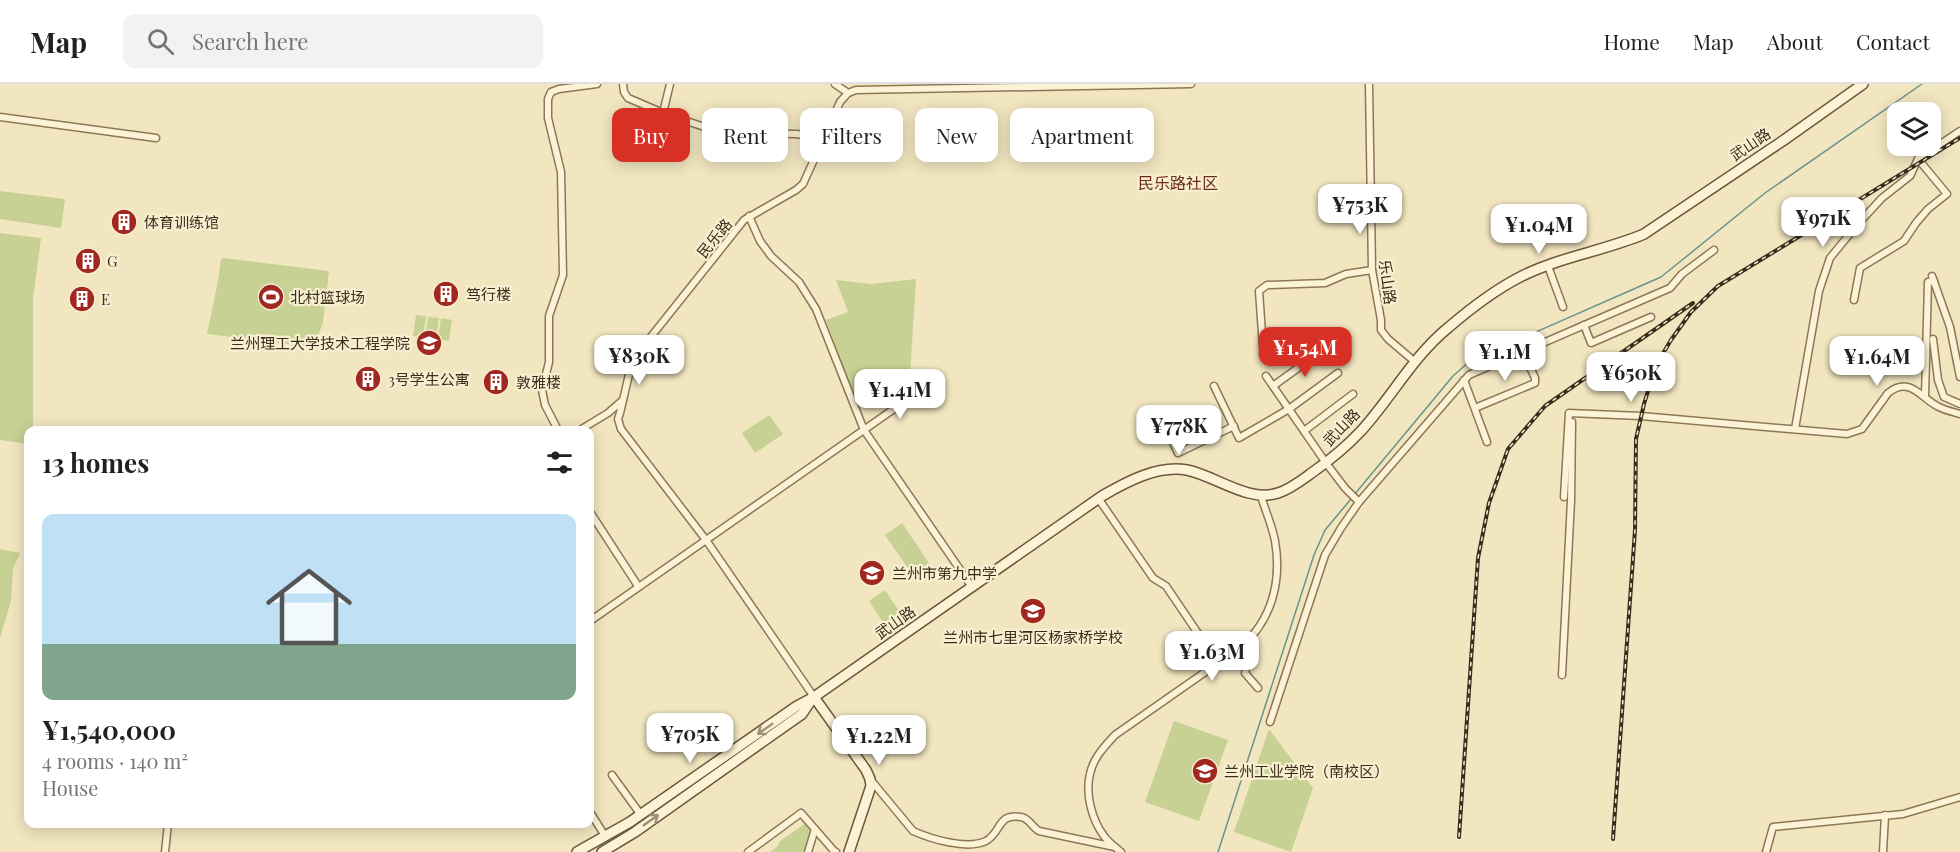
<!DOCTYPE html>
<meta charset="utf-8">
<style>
:root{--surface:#fff;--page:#f2f2f2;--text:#202124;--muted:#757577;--line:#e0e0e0;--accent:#d93025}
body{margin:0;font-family:"Playfair Display","Noto Sans SC",serif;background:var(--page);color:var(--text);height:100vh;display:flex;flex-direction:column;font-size:22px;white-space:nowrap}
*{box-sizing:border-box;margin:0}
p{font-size:20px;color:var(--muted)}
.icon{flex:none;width:33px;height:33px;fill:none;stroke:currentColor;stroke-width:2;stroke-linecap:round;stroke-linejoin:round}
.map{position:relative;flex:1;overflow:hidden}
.details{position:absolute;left:24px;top:342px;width:570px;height:402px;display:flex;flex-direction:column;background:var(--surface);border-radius:12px;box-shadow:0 3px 15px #0003}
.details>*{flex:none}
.top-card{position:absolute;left:612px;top:24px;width:570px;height:54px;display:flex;gap:12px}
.controls{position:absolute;left:1887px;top:18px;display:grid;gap:12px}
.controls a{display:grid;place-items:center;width:54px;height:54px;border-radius:12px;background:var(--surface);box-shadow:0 3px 15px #0003;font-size:30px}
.price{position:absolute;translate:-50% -51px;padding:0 14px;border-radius:12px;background:#fff;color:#222;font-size:20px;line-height:39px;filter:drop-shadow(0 2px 3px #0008)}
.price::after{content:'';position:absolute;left:50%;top:36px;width:18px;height:14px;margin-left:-9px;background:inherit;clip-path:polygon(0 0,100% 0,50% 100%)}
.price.selected{background:var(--accent);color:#fff}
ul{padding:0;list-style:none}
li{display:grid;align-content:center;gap:12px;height:318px;padding:0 18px}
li+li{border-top:2px solid var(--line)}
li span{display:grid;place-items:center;height:186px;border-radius:12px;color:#555}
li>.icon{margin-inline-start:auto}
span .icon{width:108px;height:108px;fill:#fffc;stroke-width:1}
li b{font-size:26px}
h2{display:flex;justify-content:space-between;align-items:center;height:72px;padding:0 18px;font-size:26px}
.pill{padding:0 21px;border-radius:12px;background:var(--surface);box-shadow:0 3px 15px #0003;font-size:21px;line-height:54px}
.pill.selected{background:var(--accent);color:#fff}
header{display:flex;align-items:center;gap:36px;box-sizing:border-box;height:84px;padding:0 30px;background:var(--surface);border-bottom:2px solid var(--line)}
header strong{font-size:28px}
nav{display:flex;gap:33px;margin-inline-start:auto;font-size:21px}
.search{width:420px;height:54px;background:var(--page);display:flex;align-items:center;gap:15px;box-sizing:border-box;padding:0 21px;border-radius:12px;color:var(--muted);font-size:22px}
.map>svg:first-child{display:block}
.green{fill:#c6d193}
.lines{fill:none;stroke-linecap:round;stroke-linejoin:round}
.stream{stroke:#6a938b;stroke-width:1.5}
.street-casing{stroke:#8d7756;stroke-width:9}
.secondary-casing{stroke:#6e573a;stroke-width:12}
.street{stroke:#fcf2d5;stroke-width:6}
.secondary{stroke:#fcf2d5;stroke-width:9}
.rail-casing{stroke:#3b2d1c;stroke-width:4}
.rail{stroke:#f8efd1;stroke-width:1.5;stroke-dasharray:4.5;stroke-linecap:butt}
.oneway{stroke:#9c9078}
.labels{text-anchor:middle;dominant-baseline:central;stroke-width:4.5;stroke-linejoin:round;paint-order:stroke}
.street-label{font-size:15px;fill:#3b2d1c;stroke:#f8efd1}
.poi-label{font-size:15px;fill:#3b2d1c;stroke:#f8efd1;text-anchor:start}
.neighbourhood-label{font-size:16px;fill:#6b2e18;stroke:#f8efd1}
</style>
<header>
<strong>Map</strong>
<div class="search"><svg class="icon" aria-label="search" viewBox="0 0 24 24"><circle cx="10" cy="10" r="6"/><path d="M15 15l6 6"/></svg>Search here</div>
<nav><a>Home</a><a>Map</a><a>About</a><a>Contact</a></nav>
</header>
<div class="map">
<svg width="1960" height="768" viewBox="0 0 1960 768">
<rect width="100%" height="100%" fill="#f2e6c0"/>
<!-- green -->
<g class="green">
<polygon points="0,107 65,115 61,144 0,135"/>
<polygon points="0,149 41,154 33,215 33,346 28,346 28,360 0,356"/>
<polygon points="223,174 329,187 323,239 313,263 207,250 218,197 221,175"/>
<polygon points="916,195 910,291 856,319 826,236 848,228 836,196 871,200"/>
<polygon points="416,231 426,232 423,253 413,252"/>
<polygon points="428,233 439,234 436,255 425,254"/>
<polygon points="441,234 452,236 449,257 438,255"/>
<polygon points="769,331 783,350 755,369 742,349"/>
<polygon points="902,439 929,479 912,490 885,451"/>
<polygon points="0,465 20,469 13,485 11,517 0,554"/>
<polygon points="885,506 906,538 890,549 869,517"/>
<polygon points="1174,637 1228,656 1199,737 1145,718"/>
<polygon points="1269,645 1313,704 1291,768 1234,748"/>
<polygon points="806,739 811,746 803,768 770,768 778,762 780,757"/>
</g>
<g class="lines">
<!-- stream -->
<g class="stream">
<polyline points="1354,411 1453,292 1470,277 1661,193 1765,109 1922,0"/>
<polyline points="1218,768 1314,471 1325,446 1351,415"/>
</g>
<!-- street casing -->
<g class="street-casing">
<g id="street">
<polyline points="623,0 624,8 628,14 663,29 722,49 797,50 808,52 822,58"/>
<polyline points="835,0 848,9"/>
<polyline points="1369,0 1372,186 1381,236 1381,246 1388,255 1414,277"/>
<polyline points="663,29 670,0"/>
<polyline points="0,33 156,54"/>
<polyline points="749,132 760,157 771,172 799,198 816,225 864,346 972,503"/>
<polyline points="1548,182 1563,223"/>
<polyline points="1932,192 1950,243 1960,293"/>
<polyline points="1854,216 1860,184 1904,157 1916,139 1928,125 1947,110 1918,75"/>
<polyline points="1584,241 1591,259 1651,233"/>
<polyline points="1933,255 1938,296 1944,313 1960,320"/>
<polyline points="1263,263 1259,207 1267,201 1325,199 1346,190 1372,186"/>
<polyline points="1266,292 1326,379 1345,404 1359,418 1341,444 1325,471 1270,638"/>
<polyline points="1464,296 1487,358"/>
<polyline points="1214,302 1239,354 1289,325 1338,289"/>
<polyline points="1273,302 1323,266"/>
<polyline points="1925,312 1928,198 1934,197"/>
<polyline points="1475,324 1535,299 1535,294 1523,268"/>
<polyline points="1161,333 1178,369 1234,342"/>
<polyline points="1795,345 1819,207 1830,174 1857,141 1882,114 1910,92 1918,75 1960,47"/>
<polyline points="558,346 545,321 542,306 549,278 549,232 563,191 561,88 548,34 548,15 551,8 559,5 597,0"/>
<polyline points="580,346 608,329 623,316"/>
<polyline points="1304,347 1353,310"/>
<path d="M1564,413L1569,329L1641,332L1847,350L1862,345L1888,309C1910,292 1920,313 1937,322C1944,326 1953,328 1960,330"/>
<polyline points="1098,414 1153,494 1166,502 1218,579"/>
<polyline points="1359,418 1469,291 1670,204 1682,190 1714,166"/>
<polyline points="590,428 638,502"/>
<polyline points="590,537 891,327 925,309"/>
<polyline points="1239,565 1248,576 1245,589 1258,604"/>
<polyline points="1562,591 1571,417 1572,338"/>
<polyline points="814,613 706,456 621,345 618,335 620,329 631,282 638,269 744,136 796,106 803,100 840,18 848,9 856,6 1191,0"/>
<polyline points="612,691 641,731"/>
<path d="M870,695L913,747C931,755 967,766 986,757C1002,748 997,729 1021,733C1029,734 1032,743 1039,747L1115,763"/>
<polyline points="590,728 605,752"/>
<polyline points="165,768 168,740"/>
<polyline points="748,768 801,729 834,767 836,768"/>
<polyline points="808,768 815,745"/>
<path d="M1121,768C1115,763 1108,758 1104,752C1092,736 1085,710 1090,690C1093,674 1105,662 1115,651L1241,563C1272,536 1282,497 1275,457C1272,441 1265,426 1261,412"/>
<polyline points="1766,768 1773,743 1903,730 1960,713"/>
<polyline points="1883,768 1885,731"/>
</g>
</g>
<!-- secondary casing -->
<g class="secondary-casing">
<g id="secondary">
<polyline points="814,613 866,686 870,695 871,702 849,768"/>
<path d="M577,768L630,738L797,622L814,613L1102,412C1126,398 1157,381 1187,386C1216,392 1249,419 1278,409C1291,405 1302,396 1313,388C1330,376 1346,363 1361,347C1392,313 1413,272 1449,243C1470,225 1495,206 1520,193C1559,173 1604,167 1644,150L1784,56L1863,0"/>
<polyline points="602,768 635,748 802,630 812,615"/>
</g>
</g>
<!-- street -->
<use href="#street" class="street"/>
<!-- secondary -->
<use href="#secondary" class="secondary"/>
<!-- rail casing -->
<g class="rail-casing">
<g id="rail">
<polyline points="1459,753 1478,474 1489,419 1508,365 1545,322 1693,219"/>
<polyline points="1613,755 1635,446 1636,355 1644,320 1656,281 1671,256 1691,228 1718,202 1960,54"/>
</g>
</g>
<!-- rail -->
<use href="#rail" class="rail"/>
</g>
<!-- one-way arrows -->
<defs><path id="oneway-shaft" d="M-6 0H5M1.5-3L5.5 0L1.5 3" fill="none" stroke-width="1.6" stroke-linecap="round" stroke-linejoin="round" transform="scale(1.5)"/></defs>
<g class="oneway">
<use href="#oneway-shaft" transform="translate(765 645) rotate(145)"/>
<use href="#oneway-shaft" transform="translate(651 736) rotate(-35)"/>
</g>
<!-- icons -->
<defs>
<g id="building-disc" transform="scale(1.35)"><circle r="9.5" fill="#a12821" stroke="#f8efd1"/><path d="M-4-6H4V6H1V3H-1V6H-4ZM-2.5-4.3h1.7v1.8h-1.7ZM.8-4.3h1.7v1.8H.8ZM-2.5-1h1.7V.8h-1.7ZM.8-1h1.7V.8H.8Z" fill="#fff"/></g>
<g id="stadium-disc" transform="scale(1.35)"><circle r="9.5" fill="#a12821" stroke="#f8efd1"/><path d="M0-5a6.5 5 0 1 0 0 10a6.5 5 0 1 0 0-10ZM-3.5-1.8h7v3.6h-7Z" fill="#fff"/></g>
<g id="university-disc" transform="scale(1.35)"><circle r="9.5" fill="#a12821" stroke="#f8efd1"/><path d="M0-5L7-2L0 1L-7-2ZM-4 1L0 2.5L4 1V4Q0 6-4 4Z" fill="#fff"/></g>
<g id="school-disc" transform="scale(1.35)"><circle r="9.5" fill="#a12821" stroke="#f8efd1"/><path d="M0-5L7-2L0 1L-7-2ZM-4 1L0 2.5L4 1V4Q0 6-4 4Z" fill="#fff"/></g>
</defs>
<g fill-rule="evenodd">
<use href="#building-disc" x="124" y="138"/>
<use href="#building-disc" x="88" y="177"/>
<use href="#building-disc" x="446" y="210"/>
<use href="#stadium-disc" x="271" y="213"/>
<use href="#building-disc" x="82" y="215"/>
<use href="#university-disc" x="429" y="259"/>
<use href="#building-disc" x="368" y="295"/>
<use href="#building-disc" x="496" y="298"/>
<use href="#school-disc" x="872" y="489"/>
<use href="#school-disc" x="1033" y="527"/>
<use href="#university-disc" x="1205" y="687"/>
</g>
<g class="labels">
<!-- street labels -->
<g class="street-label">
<text transform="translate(1750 60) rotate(-34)">武山路</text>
<text transform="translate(714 154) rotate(-51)">民乐路</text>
<text transform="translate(1388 198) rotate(82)">乐山路</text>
<text transform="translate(1341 343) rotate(-46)">武山路</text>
<text transform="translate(895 538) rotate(-35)">武山路</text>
</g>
<!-- poi labels -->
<g class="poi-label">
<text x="144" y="138">体育训练馆</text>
<text x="107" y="177">G</text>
<text x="466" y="210">笃行楼</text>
<text x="290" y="213">北村篮球场</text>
<text x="101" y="215">E</text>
<text x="410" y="259" text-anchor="end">兰州理工大学技术工程学院</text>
<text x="388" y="295">3号学生公寓</text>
<text x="516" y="298">敦雅楼</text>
<text x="892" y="489">兰州市第九中学</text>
<text x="1033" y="553" text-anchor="middle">兰州市七里河区杨家桥学校</text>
<text x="1224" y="687">兰州工业学院（南校区）</text>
</g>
<!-- neighbourhood labels -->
<g class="neighbourhood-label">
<text x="1178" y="98">民乐路社区</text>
</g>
</g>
</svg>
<div class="controls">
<a><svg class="icon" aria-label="layers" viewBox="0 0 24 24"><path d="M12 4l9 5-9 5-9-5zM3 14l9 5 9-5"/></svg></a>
</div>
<b class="price" style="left:1360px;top:151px">¥753K</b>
<b class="price" style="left:1823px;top:164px">¥971K</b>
<b class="price" style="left:1539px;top:171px">¥1.04M</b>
<b class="price selected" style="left:1305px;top:294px">¥1.54M</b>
<b class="price" style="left:1505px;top:298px">¥1.1M</b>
<b class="price" style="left:639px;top:302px">¥830K</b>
<b class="price" style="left:1877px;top:303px">¥1.64M</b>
<b class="price" style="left:1631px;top:319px">¥650K</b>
<b class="price" style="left:900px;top:336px">¥1.41M</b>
<b class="price" style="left:1179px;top:372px">¥778K</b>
<b class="price" style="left:1212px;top:598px">¥1.63M</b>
<b class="price" style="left:690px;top:680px">¥705K</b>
<b class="price" style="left:879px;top:682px">¥1.22M</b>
<div class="top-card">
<a class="pill selected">Buy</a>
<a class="pill">Rent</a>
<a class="pill">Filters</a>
<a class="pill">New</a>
<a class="pill">Apartment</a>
</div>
<section class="details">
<h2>13 homes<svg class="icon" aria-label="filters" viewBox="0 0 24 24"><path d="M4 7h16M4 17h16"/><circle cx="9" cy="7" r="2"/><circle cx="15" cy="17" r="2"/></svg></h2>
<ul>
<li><span style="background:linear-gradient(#bfe0f5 70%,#7fa58c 0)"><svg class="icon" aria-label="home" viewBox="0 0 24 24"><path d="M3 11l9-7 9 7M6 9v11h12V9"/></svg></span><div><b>¥1,540,000</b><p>4 rooms · 140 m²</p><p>House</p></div></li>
</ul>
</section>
</div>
